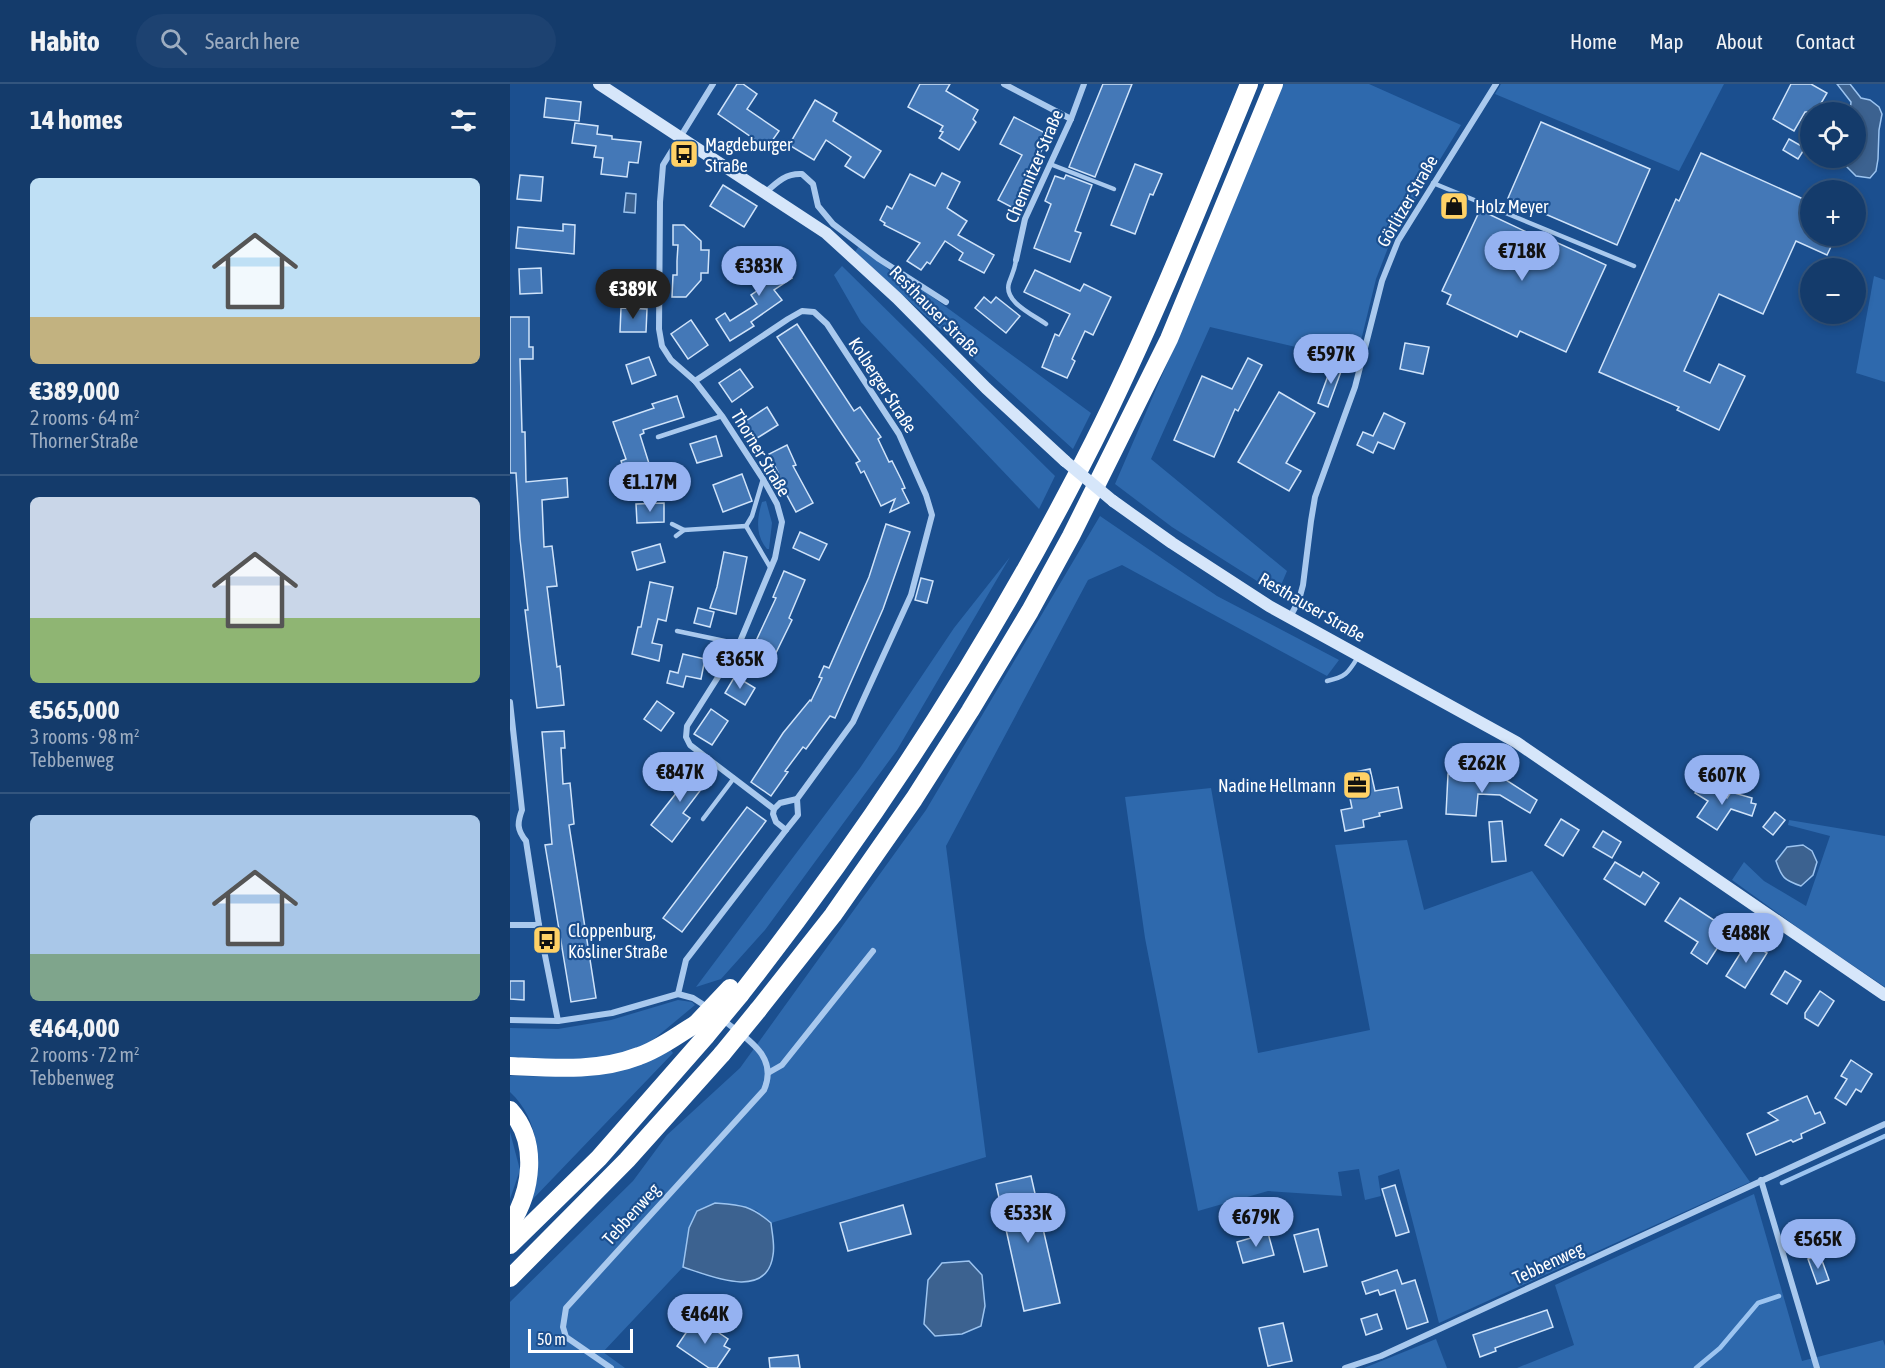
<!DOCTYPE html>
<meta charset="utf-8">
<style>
:root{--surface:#143b6b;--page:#1d4271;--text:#f1f3f6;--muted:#9dadc1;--line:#33557e;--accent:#95b2f1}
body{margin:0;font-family:"Asap Condensed",sans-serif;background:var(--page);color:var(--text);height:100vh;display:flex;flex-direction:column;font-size:22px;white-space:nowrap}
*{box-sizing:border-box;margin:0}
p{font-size:20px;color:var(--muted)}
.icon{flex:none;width:33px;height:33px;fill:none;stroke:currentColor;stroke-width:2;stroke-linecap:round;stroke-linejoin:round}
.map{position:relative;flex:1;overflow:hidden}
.details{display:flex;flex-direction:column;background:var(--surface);width:510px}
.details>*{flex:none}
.controls{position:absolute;left:1290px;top:18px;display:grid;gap:12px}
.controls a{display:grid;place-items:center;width:66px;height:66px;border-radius:50%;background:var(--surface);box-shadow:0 3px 9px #0003,0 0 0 2px var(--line);font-size:30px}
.scale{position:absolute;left:18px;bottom:15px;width:105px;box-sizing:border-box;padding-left:6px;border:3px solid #fff;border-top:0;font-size:16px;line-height:21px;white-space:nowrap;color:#fff;-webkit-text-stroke:4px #1b4f8f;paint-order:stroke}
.price{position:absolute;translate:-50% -51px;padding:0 14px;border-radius:21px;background:var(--accent);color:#111;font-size:20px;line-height:39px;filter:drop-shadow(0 2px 3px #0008)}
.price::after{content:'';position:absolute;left:50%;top:36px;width:18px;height:14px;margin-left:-9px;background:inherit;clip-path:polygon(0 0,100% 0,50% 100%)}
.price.current{background:#222;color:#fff}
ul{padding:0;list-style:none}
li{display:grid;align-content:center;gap:12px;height:318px;padding:0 30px}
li+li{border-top:2px solid var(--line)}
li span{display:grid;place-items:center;height:186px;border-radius:9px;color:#555}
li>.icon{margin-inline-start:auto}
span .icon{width:108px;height:108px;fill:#fffc;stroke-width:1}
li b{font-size:26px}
h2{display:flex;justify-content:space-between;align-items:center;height:72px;padding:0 30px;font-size:26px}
header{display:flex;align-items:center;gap:36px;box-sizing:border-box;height:84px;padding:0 30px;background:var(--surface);border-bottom:2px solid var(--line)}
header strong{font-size:28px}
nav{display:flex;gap:33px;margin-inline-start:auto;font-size:21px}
.search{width:420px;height:54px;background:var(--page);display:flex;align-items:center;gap:15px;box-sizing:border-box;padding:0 21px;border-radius:33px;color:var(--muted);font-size:22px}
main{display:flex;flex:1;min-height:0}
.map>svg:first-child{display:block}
.green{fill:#2e69ad}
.water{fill:#3c6290;stroke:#9cc4f0;stroke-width:1.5}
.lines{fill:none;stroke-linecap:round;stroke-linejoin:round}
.stream{stroke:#9cc4f0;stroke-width:4.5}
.building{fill:#4478b7;stroke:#cfe3fa;stroke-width:1.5}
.lane{stroke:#a9c9ee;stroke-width:4.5}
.street{stroke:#a9c9ee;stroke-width:6}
.secondary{stroke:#d6e6fa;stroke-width:12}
.highway{stroke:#fff;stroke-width:18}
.secondary-bridge{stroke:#d6e6fa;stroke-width:12}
.highway-bridge{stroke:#fff;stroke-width:18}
.labels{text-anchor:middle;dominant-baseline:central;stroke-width:4.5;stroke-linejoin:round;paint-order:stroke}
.poi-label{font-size:18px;fill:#fff;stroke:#1b4f8f;text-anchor:start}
.street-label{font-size:18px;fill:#fff;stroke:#1b4f8f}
</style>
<header>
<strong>Habito</strong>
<div class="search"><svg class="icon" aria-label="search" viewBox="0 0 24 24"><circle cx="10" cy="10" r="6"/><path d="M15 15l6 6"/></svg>Search here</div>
<nav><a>Home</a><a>Map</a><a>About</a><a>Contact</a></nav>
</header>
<main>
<section class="details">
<h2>14 homes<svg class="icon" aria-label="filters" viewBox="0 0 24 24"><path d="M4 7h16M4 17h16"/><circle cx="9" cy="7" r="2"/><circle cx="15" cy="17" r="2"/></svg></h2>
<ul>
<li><span style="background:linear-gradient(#bfe0f5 75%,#c2b280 0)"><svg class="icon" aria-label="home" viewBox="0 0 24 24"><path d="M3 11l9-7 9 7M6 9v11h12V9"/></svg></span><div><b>€389,000</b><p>2 rooms · 64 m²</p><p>Thorner Straße</p></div></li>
<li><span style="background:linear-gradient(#c9d6e8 65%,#8fb573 0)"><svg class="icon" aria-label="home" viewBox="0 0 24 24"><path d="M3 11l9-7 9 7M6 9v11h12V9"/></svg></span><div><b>€565,000</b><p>3 rooms · 98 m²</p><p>Tebbenweg</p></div></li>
<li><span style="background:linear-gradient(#a9c7e8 75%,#7fa58c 0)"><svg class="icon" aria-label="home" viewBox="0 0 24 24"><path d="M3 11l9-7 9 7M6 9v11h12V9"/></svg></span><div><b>€464,000</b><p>2 rooms · 72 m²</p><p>Tebbenweg</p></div></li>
</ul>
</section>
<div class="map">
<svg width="1375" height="1284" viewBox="0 0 1375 1284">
<rect width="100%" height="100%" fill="#1b4f8f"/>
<!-- green -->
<g class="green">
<polygon points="771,0 859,0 951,41 881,156 866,195 846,277 700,243 641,375 777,487 769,506 758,504 662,443 605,400 666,259"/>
<polygon points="991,0 1214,0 1169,87 985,10"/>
<polygon points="351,159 382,189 417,209 581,329 563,365 345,168"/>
<polygon points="332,182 545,392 529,425 351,238 324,191"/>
<polygon points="1364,192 1375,196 1375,298 1346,289"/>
<path d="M256,417L262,439L259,465H257C245,451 247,434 252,418Z"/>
<polygon points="590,432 707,512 829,576 817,592 612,481 578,496 436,762 476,1073 261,1139 246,1126 205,1119 187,1127 179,1144 173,1183 93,1268 115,1284 0,1284 0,1218 123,1097 157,1051 230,984 416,726"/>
<polygon points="500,473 387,666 255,846 211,895 186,903 350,684 444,544"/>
<polygon points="701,704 748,969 860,946 825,761 897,756 914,826 1022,787 1240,1098 929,1239 889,1085 868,1092 871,1112 855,1116 849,1085 828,1088 832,1112 758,1107 688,1127 635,854 615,713"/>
<polygon points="1279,736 1375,752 1375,903 1298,851 1222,796 1234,778 1254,797 1296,822 1320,752 1278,741"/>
<polygon points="168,916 182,918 185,921 132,965 79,978 0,976 0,944 48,945 101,936"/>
<path d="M160,965L163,969L21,1117C31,1079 31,1037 0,1008V992C60,992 106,997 160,965Z"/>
<polygon points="0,1048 10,1086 0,1115"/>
<polygon points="1244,1110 1292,1277 1373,1256 1375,1262 1375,1284 1007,1284 1064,1261 1045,1201"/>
<polygon points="926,1255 937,1284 854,1284"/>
</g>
<!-- water -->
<g class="water">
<polygon points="1327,0 1340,0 1351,14 1360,16 1369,23 1372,30 1369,46 1368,75 1366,87 1360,94 1346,92 1332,78 1332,74 1346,74 1346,28 1340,28 1341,18"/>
<polygon points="116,109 126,110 125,129 114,128"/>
<path d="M1293,761L1302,767L1307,778L1303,791L1291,802C1274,796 1272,794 1266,777L1277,763Z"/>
<path d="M205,1119C231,1121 240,1121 261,1139C262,1149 265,1161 263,1171C257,1217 200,1192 173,1183L179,1144L187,1127Z"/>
<polygon points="459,1177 472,1191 475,1222 471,1242 452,1250 425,1252 414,1240 418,1196 432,1179"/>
</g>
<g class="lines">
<!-- stream -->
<g class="stream">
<polyline points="1272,1099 1375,1052"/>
<polyline points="1186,1284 1210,1264 1248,1219 1269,1212"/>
</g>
</g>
<!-- building -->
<g class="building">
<polygon points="227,0 233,0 247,10 237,25 269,47 257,64 208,30"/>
<polygon points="410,0 440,0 436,7 468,26 463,35 466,38 449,66 429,54 433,48 430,47 433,42 398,23"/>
<polygon points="593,0 622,0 585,93 559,83"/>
<polygon points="1281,0 1301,0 1317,9 1306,28 1295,28 1284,47 1263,35"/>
<polygon points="36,14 71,18 69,37 34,33"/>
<polygon points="305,16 327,29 323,37 371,67 354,94 335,82 341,73 316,56 304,76 279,61"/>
<polygon points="504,33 539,51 517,96 523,99 507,126 488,116 512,71 490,60"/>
<polygon points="1031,38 1140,85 1107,161 998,114"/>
<polygon points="65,39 88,42 87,50 102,52 102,55 131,58 128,79 119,78 117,93 91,90 93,74 84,73 86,62 62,59"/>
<polygon points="1279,55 1295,64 1288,75 1273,66"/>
<polygon points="1191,69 1300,118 1300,152 1326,152 1317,171 1286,157 1253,230 1209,210 1174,287 1200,299 1209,280 1235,292 1209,346 1167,326 1169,323 1089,288 1166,115 1169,117"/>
<polygon points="625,80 652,90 643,111 640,110 625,150 601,141"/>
<polygon points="432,89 450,98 437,124 457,137 448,151 484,171 474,189 449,176 453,169 435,157 420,180 417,178 411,186 397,177 410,159 374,141 375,139 370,136 377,122 382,125 400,90 425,102"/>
<polygon points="10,91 33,93 31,117 7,115"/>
<polygon points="556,91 582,101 565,147 571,149 560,178 524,164 541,120 535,117 545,92 554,95"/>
<polygon points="213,101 247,122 234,143 200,122"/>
<polygon points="970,126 1025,152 1026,149 1096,181 1056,268 1010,247 1007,253 937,220 941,211 932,207"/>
<polygon points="53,140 65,141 64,170 6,164 8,143 53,147"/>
<polygon points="163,141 174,141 191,157 191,166 199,166 198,189 191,189 191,196 176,213 162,213 163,191 167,191 167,177 168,161 163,161"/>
<polygon points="264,168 282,194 264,206 272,216 241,238 244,242 220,257 206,235 215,229 220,237 247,220 241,211 254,202 242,184"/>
<polygon points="31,184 32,209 10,210 9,185"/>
<polygon points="525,186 570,207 574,200 601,213 583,251 575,247 562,275 565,277 557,294 532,283 545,250 549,252 560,230 514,208"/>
<polygon points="474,213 481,219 486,213 510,232 496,249 465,224"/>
<polygon points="111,224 137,225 136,248 110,248"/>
<polygon points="0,233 19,233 19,263 23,263 23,275 10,275 12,348 15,348 16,398 57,394 58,413 32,416 34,463 42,462 47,502 37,503 47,583 50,582 54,621 27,624 15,526 18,526 10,455 6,389 0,389"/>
<polygon points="181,236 198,261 178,275 161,250"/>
<polygon points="287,240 344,327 350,323 371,353 368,355 379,378 382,377 392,397 395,404 392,405 399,419 380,428 385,415 371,422 354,387 351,389 346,379 350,377 267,253"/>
<polygon points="895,259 919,263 913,290 890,285"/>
<polygon points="139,273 146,291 122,300 116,281"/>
<polygon points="738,274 752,281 728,327 725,325 704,373 664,356 692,292 722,305"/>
<polygon points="823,278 833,282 818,323 808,319"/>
<polygon points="230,285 243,303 222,318 209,299"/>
<polygon points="769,308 805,329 776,379 791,387 779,407 728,378"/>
<polygon points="167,312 174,333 133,346 134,349 130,351 142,389 118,396 111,377 116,375 103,338 144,324 142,320"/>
<polygon points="257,323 268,341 244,356 233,339"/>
<polygon points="874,329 895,339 884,365 868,358 863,369 847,361 853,348 863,352"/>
<polygon points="206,352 212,372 187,379 180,360"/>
<polygon points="277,361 286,381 283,382 303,419 286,428 273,404 275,403 259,370"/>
<polygon points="232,390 242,417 213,428 203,401"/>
<polygon points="154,419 154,438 127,439 126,420"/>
<polygon points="376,440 400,448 373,525 325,634 320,632 296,665 293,663 275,687 278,688 261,712 241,698 273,649 300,616 301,617 312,594 309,593 314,582 319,584 359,493"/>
<polygon points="290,448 317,460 309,476 283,464"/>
<polygon points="150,460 155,478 127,486 122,468"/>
<polygon points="214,468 237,473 226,530 200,524 207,503"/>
<polygon points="274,487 295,496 279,534 282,536 258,585 238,574 266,514 263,513"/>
<polygon points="411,494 423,497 417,519 405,516"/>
<polygon points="140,498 163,503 156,537 148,535 142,559 152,561 149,577 122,570 128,543 131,543"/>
<polygon points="188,524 204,528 200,543 184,539"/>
<polygon points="173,570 195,575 191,595 176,592 173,603 157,599 160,587 168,589"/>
<polygon points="225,592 245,604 235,621 215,609"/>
<polygon points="147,617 164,629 151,647 134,635"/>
<polygon points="201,625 218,637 202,661 184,650"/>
<polygon points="54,647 55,664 51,664 53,700 60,699 64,740 59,741 86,914 61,918 35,761 42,760 32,648"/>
<polygon points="180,680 199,695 173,729 180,734 162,758 141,741 167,708 162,704"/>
<polygon points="860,685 865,707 888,703 892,724 869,729 870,732 853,736 854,743 835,747 831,726 842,724 835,690"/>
<polygon points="938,690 993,694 1027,716 1020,729 990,711 968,710 966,732 936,730"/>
<polygon points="1192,698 1217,714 1221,708 1242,714 1241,719 1246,720 1242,732 1221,725 1207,746 1187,733 1198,717 1185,709"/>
<polygon points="237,723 256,737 172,848 153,834"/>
<polygon points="1265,728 1275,736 1263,751 1253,743"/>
<polygon points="1051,735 1069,746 1053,772 1035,761"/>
<polygon points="992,737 996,777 982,778 979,738"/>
<polygon points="1093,747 1111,758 1102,774 1083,763"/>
<polygon points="1105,778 1130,793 1133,788 1149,799 1135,821 1094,795"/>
<polygon points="1170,814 1219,846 1197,880 1181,869 1188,858 1155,837"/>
<polygon points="1238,857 1257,869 1235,904 1216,892"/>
<polygon points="1275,887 1291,897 1277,920 1261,910"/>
<polygon points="0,897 14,897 14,916 0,915"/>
<polygon points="1310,907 1324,917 1308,942 1295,934 1295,929"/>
<polygon points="1341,976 1362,990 1351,1008 1346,1005 1336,1021 1325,1014 1337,995 1331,992"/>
<polygon points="1297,1012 1305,1030 1310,1028 1315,1039 1291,1050 1292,1054 1283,1058 1281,1056 1246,1071 1237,1050 1268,1036 1258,1029"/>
<polygon points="521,1092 550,1219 514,1227 486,1100"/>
<polygon points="885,1101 899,1148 886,1152 872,1105"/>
<polygon points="393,1121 401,1150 338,1167 330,1139"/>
<polygon points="1315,1139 1322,1158 1302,1165 1295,1146"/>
<polygon points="808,1145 817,1182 794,1188 784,1151"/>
<polygon points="758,1149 764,1171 733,1179 727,1158"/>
<polygon points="1310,1171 1319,1196 1307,1200 1298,1175"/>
<polygon points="887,1186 892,1200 905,1196 918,1238 897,1245 885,1206 870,1211 868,1206 856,1210 852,1198"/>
<polygon points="1037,1226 1043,1243 985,1264 986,1267 970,1273 963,1251"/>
<polygon points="867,1230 872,1245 856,1251 851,1235"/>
<polygon points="190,1236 218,1255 214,1262 220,1265 207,1284 199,1284 167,1262 182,1240 185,1242"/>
<polygon points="773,1239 782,1277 758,1282 749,1244"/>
<polygon points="288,1271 290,1284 260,1284 259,1274"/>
</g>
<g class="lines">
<!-- lane -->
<g class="lane">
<polyline points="540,80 604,105"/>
<polyline points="923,99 1124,182"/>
<path d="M506,176C505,185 502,190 499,199C493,218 524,231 536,240"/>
<polyline points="148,353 212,332"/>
<polyline points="162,440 174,446"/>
<polyline points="236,442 242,432 253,395"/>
<polyline points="166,452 174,446 236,442 260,483"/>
<polyline points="167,547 229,560"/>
<path d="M817,597C836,593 838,589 848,573"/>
<polyline points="193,735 224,694"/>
</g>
<!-- street -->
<g class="street">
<polyline points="494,0 561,35"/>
<path d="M255,109C267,98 276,89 292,90L303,100L308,122L323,140L369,175L436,218"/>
<polyline points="506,176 515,135 561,35 574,0"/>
<polyline points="185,297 278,235 292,227 304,228 317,240 389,350 416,411 422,431 401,511 343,638 287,715 288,731 276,746"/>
<polyline points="780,533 789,516 793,501 801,437 805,413 845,303 872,197 888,157 986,0"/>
<path d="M0,618L12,726C7,739 7,746 16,757L29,841L48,937"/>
<polyline points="264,725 270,719 287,715"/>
<polyline points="0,841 29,841"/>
<polyline points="168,910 176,876 276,746 266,738 263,730 264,725 180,661 176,653 177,642 229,560 265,474 272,438 267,420 253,395 212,332 185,297 161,276 152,262 149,245 150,118 153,81 203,0"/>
<polyline points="168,910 183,914 197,923"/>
<polyline points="0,936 48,937 102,929 168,910"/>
<polyline points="258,989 272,981 363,867"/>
<polyline points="1251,1096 1307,1284"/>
<path d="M101,1284L56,1253L53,1243L56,1224L254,1006C269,971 236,955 212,935"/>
<polyline points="835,1284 871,1272 1375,1040"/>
</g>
<!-- secondary -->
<g class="secondary">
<polyline points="89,0 316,149 387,214 476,304 555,377"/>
<polyline points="603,417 662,459 759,522 1006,658 1375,911"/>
</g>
<!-- highway -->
<g class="highway">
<path d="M230,911C365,739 485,554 584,357C642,241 690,120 739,0"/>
<polyline points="248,926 323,831 404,715 460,627 520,527 561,452 659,255 764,0"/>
<path d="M0,982C43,984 88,988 129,972C150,965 167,951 186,940"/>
<path d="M0,1026C29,1058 22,1107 0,1141"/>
<polyline points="0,1161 89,1074 196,952"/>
<polyline points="0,1194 117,1076 212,970"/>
</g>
<!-- secondary-bridge -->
<polyline class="secondary-bridge" points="555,377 603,417"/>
<!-- highway-bridge -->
<g class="highway-bridge">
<polyline points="186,940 220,904"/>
<polyline points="196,952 230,911"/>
<polyline points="212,970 248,926"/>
</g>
</g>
<!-- icons -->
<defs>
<g id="bus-square" transform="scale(1.5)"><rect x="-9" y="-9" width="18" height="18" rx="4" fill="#ffd166" stroke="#1b4f8f"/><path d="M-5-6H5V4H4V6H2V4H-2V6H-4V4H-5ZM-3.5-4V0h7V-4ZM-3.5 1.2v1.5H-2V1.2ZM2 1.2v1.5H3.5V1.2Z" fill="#111"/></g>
<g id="shop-square" transform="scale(1.5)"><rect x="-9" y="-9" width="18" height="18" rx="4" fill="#ffd166" stroke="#1b4f8f"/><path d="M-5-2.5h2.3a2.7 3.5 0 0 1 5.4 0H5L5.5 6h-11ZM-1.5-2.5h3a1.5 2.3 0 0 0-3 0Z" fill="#111"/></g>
<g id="office-square" transform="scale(1.5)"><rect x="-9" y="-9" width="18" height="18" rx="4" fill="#ffd166" stroke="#1b4f8f"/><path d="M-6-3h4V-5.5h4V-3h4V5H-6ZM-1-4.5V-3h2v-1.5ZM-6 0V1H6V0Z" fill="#111"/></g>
</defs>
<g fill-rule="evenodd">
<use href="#bus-square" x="174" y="70"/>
<use href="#shop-square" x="944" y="122"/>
<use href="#office-square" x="847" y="701"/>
<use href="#bus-square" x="37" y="856"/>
</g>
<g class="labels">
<!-- poi labels -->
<g class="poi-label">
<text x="195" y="60">Magdeburger<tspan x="195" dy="21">Straße</tspan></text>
<text x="965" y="122">Holz Meyer</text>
<text x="826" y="701" text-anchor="end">Nadine Hellmann</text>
<text x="58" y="846">Cloppenburg,<tspan x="58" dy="21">Kösliner Straße</tspan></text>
</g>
<!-- street labels -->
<g class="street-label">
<text transform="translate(524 82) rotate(-67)">Chemnitzer Straße</text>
<text transform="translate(897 117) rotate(-60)">Görlitzer Straße</text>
<text transform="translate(425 227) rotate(45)">Resthauser Straße</text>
<text transform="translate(373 301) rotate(57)">Kolberger Straße</text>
<text transform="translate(251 369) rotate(59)">Thorner Straße</text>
<text transform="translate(802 523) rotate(30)">Resthauser Straße</text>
<text transform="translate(121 1130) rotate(-48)">Tebbenweg</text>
<text transform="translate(1038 1179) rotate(-25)">Tebbenweg</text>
</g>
</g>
</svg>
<div class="controls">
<a><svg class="icon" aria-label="locate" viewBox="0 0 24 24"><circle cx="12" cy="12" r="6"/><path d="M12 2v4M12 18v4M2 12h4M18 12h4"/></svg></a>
<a>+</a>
<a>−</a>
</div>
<div class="scale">50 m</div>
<b class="price" style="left:1012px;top:198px">€718K</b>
<b class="price" style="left:249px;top:213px">€383K</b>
<b class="price current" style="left:123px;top:236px">€389K</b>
<b class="price" style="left:821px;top:301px">€597K</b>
<b class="price" style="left:140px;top:429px">€1.17M</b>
<b class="price" style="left:230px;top:606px">€365K</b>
<b class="price" style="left:972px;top:710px">€262K</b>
<b class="price" style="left:170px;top:719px">€847K</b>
<b class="price" style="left:1212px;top:722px">€607K</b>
<b class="price" style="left:1236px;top:880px">€488K</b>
<b class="price" style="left:518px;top:1160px">€533K</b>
<b class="price" style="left:746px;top:1164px">€679K</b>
<b class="price" style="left:1308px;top:1186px">€565K</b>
<b class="price" style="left:195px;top:1261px">€464K</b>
</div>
</main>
